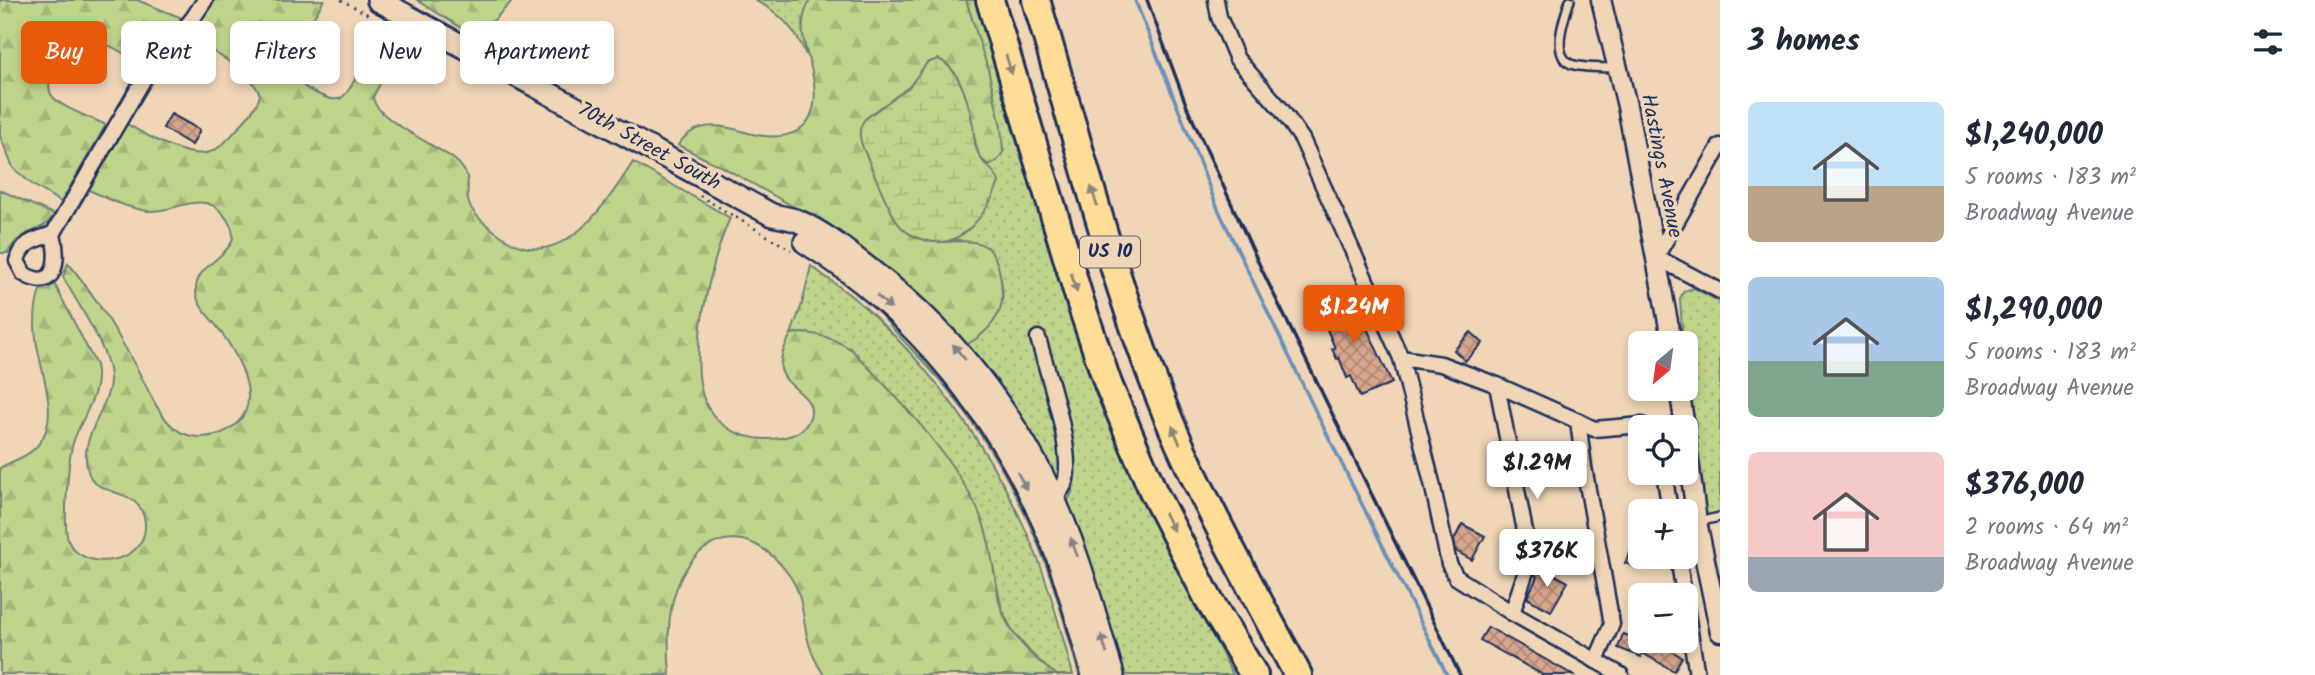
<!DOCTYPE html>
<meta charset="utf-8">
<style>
:root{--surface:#fff;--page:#f6f6f7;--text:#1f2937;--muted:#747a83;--accent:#ea580c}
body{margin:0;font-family:Kalam,sans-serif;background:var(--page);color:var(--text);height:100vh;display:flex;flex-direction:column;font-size:26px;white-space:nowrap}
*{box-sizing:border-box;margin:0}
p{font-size:23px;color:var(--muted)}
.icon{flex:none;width:38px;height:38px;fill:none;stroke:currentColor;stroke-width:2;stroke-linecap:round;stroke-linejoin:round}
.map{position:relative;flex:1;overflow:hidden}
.drawer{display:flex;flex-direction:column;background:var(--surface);width:595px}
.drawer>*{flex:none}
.top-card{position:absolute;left:21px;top:21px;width:665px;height:63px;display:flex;gap:14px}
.needle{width:46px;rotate:209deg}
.controls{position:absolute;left:1628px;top:331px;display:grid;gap:14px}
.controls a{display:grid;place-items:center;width:70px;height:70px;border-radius:10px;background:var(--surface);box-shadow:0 4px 10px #0003;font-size:35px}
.price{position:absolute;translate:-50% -60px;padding:0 16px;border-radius:7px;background:#fff;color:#222;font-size:23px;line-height:46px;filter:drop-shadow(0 2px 4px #0008)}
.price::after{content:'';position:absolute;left:50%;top:42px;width:21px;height:16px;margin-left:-10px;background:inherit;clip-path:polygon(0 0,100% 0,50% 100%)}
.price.current{background:var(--accent);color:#fff}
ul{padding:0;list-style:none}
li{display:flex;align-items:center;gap:21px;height:175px;padding:0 28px}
li span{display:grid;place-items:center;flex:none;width:196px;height:140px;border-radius:10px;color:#555}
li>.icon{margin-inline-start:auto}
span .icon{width:84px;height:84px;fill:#fffc;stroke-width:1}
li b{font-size:30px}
h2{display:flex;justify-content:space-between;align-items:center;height:84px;padding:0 28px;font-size:30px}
.pill{padding:0 24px;border-radius:10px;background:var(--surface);box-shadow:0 4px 10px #0003;font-size:24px;line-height:63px}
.pill.current{background:var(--accent);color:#fff}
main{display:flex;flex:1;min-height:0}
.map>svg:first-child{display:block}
.grass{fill:url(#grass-dots);stroke:#6d8274;stroke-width:2}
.forest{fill:url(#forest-firs);stroke:#6d8274;stroke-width:2}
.wetland{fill:url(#wetland-marsh);stroke:#6d8274;stroke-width:2}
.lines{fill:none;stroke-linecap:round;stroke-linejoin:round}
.stream{stroke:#6790bb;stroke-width:3.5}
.building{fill:url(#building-cross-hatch);stroke:#1b2f5e;stroke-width:2}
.service-casing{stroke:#1b2f5e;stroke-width:12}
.minor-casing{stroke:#1b2f5e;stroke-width:19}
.tertiary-casing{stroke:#1b2f5e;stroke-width:23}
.secondary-casing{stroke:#1b2f5e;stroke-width:26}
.motorway-casing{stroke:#1b2f5e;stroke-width:32}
.path{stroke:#1b2f5e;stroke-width:2.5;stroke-dasharray:2 5;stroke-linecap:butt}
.service{stroke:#f0d6b7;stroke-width:7}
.minor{stroke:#f0d6b7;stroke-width:14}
.tertiary{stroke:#f0d6b7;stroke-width:18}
.secondary{stroke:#f0d6b7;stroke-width:21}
.motorway{stroke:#ffdd96;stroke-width:26}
.rail{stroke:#1b2f5e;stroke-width:3.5}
.oneway{fill:#8d867a}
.oneway2{fill:#86828a}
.labels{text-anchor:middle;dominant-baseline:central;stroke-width:7;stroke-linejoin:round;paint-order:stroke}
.shield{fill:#f0d6b7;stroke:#5b6179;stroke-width:2}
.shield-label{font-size:19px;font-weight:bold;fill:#1b2f5e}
.street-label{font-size:21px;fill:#1b2f5e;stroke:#f0d6b7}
</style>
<main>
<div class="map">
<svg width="1720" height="675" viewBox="0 0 1720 675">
<defs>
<pattern id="grass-dots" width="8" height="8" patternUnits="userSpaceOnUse" patternTransform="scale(1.75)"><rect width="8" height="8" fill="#bfd48a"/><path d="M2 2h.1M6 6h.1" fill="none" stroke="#a4b67a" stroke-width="1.8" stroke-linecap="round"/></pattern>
<pattern id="forest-firs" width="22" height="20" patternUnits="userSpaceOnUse" patternTransform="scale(1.75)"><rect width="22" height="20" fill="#bfd48a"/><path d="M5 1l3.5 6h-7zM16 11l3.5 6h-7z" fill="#a4b67a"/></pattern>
<pattern id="wetland-marsh" width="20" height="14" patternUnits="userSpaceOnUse" patternTransform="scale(1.75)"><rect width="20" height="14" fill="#bfd48a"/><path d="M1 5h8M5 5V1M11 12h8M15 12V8" fill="none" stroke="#a4b67a"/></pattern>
<pattern id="building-cross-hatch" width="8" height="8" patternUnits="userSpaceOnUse" patternTransform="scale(1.75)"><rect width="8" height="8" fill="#d8a68c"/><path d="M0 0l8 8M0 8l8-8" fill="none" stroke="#ae8876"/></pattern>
</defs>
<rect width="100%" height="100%" fill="#f0d6b7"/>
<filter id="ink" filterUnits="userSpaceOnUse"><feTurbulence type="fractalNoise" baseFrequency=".0143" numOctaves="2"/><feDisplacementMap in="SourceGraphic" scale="14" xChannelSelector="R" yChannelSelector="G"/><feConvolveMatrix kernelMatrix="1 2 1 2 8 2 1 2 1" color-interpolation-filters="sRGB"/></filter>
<g filter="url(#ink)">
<!-- grass -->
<g class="grass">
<path d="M754,0H810L802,24L806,55C796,30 778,11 754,0Z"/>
<path d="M966,0H977C1017,136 1052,275 1103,407C1139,499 1188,587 1233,675H1121L1065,505C1074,494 1077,476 1073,462C1070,454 1062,445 1058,438L1061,465L1056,477H1054L964,345C1000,317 1011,308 996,261L960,240H951C974,225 989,208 999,182L986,164L989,165L1003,149L993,90Z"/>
<path d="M811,266C831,281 852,295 870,312C946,383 1004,470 1041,567C1054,602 1063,639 1073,675H1057L1049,670L1030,652L1013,632L1002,610L988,541L967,490L937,447L851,350C834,339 813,331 791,334L802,304Z"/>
<polygon points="1694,288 1720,302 1720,519 1697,522 1685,370 1685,343 1683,343 1680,298 1684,291"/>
<path d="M875,307L905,335L964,403L1005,465L1048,557L1084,675H1079C1069,639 1060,603 1047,568C1025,506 992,447 952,395C929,364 897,338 875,307Z"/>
</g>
<!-- forest -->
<g class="forest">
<path d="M0,0H137L182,18L143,66C128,57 112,43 94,42C85,41 75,42 68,48C58,57 42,85 53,97C62,108 92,118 106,125L61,202L33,185L13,168L0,136Z"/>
<path d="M214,0H324C312,21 294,46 291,70C297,83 307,90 320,95C326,98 335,101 341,98C354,91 372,39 379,24L404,38L373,97C374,119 437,145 455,160C478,180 461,191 471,208C479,221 491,228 503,237C559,277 607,204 633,162L730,218C711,260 685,364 707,406C719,428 741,438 765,439C780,439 800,437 808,422C822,396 785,390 781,369C779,357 786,344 791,334C813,331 834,338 852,350C896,396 949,451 977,508C991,537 993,570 999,601C1006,632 1032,658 1057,675H824C816,663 810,651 807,636C802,614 803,594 789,575C748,516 690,534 673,600C667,624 668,651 670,675L0,674V468C11,461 25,458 34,449C64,421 40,373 36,339C34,322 35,305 40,290L55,285L96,365C102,392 83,415 74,440C68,456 63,524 68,540C80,573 148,566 145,523C141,485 98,499 89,474C75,439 112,406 110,377C109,349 77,303 63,277L68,263C95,295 115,329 135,365C146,384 155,409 170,424C177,432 187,436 198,437C212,437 227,433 237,423C263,400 237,354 221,332C213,320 197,307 196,292C193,256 257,255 223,214C203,189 174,213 148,211C127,208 108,199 89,190L127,124C146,135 188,160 210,152C221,148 231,136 239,127C247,118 257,107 260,95C251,70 211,51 189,37Z"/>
<polygon points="417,0 513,0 495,19 474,36"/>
<path d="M810,0H966L988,69L1001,127L1003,152L998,160L989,165L980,158C969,130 971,73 938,59L927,63L909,87L865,119L860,135C863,150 895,223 906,231C946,262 998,207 1002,293C1004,315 987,333 968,344L964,345L812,217L726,169L678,145C694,121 720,124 745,132C786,144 820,133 814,83C810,52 793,32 810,0Z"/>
<path d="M0,190L55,215C41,235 20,228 8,253H0Z"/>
</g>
<!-- wetland -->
<path class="wetland" d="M938,59C960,68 969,104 973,125C974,136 974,147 980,157C985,167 996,170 999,182C988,212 961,252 925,240C916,238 908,234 901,227C889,214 872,167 863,148C859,137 858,128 865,119L909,87L927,63Z"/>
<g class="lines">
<!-- stream -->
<polyline class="stream" points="1135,0 1218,209 1314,408 1447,675"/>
</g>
<!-- building -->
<g class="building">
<polygon points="171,114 200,130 192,145 163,128"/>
<polygon points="1351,293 1392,383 1360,397 1351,376 1347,378 1339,358 1337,359 1332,349 1335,348 1317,306"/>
<polygon points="1471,332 1483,343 1465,361 1454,350"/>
<polygon points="1462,524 1485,536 1472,560 1456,551 1454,540"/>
<polygon points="1640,529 1640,556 1635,567 1625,563"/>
<polygon points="1539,566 1568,582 1551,611 1527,598 1537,577 1535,575"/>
<polygon points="1488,627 1573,675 1543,675 1480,640"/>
<polygon points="1623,634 1656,646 1658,643 1682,657 1674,671 1642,653 1641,657 1618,648"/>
</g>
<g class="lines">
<!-- service casing -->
<g class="service-casing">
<g id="service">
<path d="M1570,0C1565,15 1550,55 1571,64C1584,69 1603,67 1617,68"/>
<polyline points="1697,522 1720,517"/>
</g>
</g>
<!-- minor casing -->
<g class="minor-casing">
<g id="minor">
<polyline points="1216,0 1219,17 1237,59 1281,109 1302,139 1401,358 1441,364 1497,385 1578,421 1584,467 1612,624 1596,661"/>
<polyline points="1720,146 1656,257 1720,291"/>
<path d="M53,234C59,257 57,294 24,274L17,261C21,242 37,239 53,234L145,77L193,18L205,0"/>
<path d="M1038,338C1048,374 1068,433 1067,469C1067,480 1063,492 1053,498"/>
<polyline points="1401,358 1432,483 1449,564 1456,577 1512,613 1621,675"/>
<polyline points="1497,385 1527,542 1526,571 1512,613"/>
<polyline points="1578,421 1594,429 1642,425 1646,427"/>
<polyline points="1664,472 1670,511"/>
<polyline points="1678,556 1684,595"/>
<polyline points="1685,601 1697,675"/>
</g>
</g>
<!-- tertiary casing -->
<g class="tertiary-casing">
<g id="tertiary">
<polyline points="1601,0 1627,106 1672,343"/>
<polyline points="1679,388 1685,427"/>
<polyline points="1685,431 1697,522 1720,632"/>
</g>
</g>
<!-- secondary casing -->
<g class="secondary-casing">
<g id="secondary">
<path d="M378,0L772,215C781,217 790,218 798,221C825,233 850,254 873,272C961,339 1031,434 1070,538C1087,582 1099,629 1113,675"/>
<path d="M805,242C916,311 1004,422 1052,543C1069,585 1080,631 1093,675"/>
</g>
</g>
<!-- motorway casing -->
<g class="motorway-casing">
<g id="motorway">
<polyline points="990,0 1081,304 1108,384 1153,491 1210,602 1254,675"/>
<path d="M1036,0C1075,130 1108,263 1157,390C1195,489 1249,582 1298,675"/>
</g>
</g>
<!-- path -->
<g class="path">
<polyline points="341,0 369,15"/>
<polyline points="700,196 791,250"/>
</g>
<!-- service -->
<use href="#service" class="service"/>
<!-- minor -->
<use href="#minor" class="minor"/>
<!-- tertiary -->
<use href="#tertiary" class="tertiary"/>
<!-- secondary -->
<use href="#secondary" class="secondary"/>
<!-- motorway -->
<use href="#motorway" class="motorway"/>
<!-- rail -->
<polyline class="rail" points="1147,0 1187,107 1261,268 1460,675"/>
</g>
<!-- one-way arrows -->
<defs><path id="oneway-solid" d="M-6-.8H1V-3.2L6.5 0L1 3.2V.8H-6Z" transform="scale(1.75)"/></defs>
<g class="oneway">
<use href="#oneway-solid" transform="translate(1009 65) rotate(73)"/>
<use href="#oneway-solid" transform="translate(1094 196) rotate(-107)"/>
<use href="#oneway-solid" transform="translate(1074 283) rotate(73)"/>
<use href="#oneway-solid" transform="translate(1176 435) rotate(-113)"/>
<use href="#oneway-solid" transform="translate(1169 522) rotate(63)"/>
</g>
<g class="oneway2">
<use href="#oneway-solid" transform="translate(884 302) rotate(42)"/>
<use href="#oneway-solid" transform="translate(959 352) rotate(-130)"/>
<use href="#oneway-solid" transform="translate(1022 481) rotate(62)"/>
<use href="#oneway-solid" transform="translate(1074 547) rotate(-110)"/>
<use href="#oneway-solid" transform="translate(1104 644) rotate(-106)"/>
</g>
</g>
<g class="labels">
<!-- shield labels -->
<rect class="shield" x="1080" y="236.5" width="60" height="31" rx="5"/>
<g class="shield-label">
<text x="1110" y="252">US 10</text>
</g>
<!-- street labels -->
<g class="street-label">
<text transform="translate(649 147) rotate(29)">70th Street South</text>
<text transform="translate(1661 166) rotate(79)">Hastings Avenue</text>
</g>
</g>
</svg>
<div class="controls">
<a><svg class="needle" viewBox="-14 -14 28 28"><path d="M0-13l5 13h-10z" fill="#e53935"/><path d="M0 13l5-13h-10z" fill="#747a83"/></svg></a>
<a><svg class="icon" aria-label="locate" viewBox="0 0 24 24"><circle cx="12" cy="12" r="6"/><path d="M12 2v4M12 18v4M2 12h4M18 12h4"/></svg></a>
<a>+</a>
<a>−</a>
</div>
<b class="price current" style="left:1354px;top:345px">$1.24M</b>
<b class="price" style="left:1537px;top:501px">$1.29M</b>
<b class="price" style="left:1547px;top:589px">$376K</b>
<div class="top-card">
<a class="pill current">Buy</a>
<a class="pill">Rent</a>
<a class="pill">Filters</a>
<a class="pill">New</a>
<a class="pill">Apartment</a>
</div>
</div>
<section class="drawer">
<h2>3 homes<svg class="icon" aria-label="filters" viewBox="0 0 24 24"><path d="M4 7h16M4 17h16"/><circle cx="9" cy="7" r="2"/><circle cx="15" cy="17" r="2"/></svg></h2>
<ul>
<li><span style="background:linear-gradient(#bfe0f5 60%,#b9a48a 0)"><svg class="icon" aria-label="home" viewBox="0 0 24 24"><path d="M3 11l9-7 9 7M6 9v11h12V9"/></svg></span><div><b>$1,240,000</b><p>5 rooms · 183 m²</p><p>Broadway Avenue</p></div></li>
<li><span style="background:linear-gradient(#a9c7e8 60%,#7fa58c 0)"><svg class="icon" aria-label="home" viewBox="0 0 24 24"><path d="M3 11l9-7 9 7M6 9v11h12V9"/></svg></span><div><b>$1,290,000</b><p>5 rooms · 183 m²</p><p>Broadway Avenue</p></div></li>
<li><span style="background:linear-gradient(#f6c9c9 75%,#9aa5b1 0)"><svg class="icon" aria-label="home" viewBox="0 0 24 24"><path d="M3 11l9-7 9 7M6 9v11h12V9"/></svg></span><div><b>$376,000</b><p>2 rooms · 64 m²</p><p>Broadway Avenue</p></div></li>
</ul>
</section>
</main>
